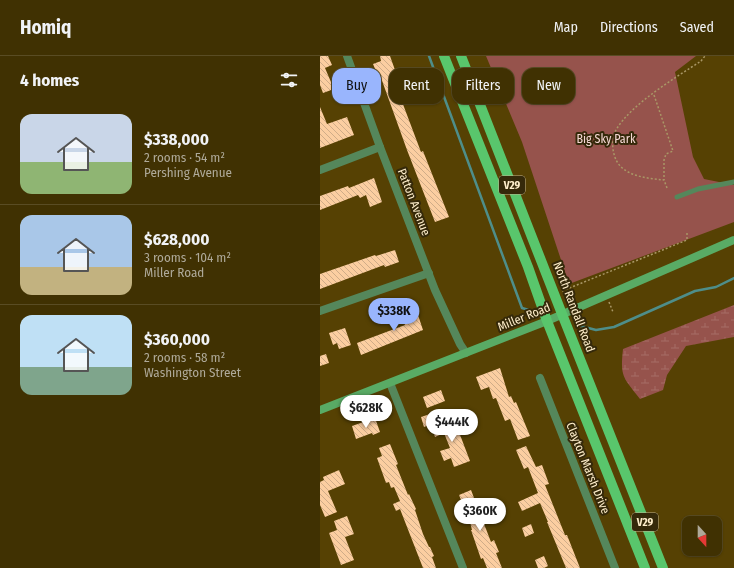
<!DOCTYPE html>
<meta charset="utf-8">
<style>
:root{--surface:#403102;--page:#47390c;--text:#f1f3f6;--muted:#aea999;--line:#594c24;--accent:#99b5fd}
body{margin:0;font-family:"Fira Sans Condensed",sans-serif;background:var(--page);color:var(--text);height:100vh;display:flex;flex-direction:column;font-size:15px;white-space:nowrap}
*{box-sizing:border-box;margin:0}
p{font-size:13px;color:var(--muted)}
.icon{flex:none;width:22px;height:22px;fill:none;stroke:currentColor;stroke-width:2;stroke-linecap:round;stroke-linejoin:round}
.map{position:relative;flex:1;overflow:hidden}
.drawer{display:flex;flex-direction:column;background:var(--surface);width:320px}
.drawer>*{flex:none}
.banner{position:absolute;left:12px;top:12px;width:342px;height:36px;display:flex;gap:8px}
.needle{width:26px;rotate:159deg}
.fabs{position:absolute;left:362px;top:460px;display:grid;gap:8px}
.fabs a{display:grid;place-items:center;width:40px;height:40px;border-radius:8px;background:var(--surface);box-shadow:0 1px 3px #0004,0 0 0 1px var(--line);font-size:20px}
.price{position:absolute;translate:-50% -34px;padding:0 9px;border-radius:14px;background:#fff;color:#222;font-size:13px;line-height:26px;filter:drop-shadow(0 1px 2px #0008)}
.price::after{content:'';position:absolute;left:50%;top:24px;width:12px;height:9px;margin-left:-6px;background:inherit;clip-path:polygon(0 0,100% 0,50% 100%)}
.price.selected{background:var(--accent);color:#111}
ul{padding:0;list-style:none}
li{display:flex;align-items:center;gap:12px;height:100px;padding:0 20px}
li+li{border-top:1px solid var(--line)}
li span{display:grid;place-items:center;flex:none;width:112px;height:80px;border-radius:12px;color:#555}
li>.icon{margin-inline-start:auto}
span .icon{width:48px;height:48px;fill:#fffc;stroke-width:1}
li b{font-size:17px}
h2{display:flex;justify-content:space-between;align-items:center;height:48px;padding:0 20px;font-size:17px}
.tag{padding:0 14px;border-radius:12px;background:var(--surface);box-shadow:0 1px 3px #0004,0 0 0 1px var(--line);font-size:14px;line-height:36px}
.tag.selected{background:var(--accent);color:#111}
header{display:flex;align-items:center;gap:24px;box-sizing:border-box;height:56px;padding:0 20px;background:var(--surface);border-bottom:1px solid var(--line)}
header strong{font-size:19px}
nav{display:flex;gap:22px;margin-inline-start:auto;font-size:14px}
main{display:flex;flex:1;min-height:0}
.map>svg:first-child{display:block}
.green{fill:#96534c}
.wetland{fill:url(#wetland-marsh)}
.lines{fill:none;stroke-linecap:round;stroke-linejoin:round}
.stream{stroke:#4e8e8a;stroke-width:2.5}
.building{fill:url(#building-back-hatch)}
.path{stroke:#a99766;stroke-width:1.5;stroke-dasharray:2 2;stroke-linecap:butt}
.lane{stroke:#55875b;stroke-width:5}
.street{stroke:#55875b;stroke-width:8}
.secondary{stroke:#59ab65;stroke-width:8}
.primary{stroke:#59c66c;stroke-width:10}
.labels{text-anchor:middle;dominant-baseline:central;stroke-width:4;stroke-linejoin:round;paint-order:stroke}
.shield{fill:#35290a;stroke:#c2b492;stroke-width:1}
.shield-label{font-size:11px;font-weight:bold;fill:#ffefcc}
.park-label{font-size:12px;fill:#f6d9d5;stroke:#35290a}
.street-label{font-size:12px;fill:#ffefcc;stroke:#35290a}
</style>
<header>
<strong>Homiq</strong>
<nav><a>Map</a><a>Directions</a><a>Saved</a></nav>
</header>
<main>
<section class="drawer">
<h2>4 homes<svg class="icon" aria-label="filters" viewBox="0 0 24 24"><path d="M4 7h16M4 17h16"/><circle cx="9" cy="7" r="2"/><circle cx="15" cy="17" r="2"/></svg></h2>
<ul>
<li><span style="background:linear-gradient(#c9d6e8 60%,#8fb573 0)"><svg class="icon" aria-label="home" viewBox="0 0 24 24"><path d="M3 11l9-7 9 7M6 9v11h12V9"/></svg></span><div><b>$338,000</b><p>2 rooms · 54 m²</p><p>Pershing Avenue</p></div></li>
<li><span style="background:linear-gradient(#a9c7e8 65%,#c2b280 0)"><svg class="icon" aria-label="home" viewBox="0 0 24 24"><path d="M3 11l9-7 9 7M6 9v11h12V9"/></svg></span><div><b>$628,000</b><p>3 rooms · 104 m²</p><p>Miller Road</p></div></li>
<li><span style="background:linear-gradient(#bfe0f5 65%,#7fa58c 0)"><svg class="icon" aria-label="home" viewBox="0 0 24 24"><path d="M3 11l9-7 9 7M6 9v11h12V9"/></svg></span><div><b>$360,000</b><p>2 rooms · 58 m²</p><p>Washington Street</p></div></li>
</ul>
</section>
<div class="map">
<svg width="414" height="512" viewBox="0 0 414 512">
<defs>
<pattern id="wetland-marsh" width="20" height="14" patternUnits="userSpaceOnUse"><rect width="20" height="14" fill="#96534c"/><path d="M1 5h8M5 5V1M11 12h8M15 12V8" fill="none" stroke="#a66c65"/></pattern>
<pattern id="building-back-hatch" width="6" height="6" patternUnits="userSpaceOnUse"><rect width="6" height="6" fill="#fbcea1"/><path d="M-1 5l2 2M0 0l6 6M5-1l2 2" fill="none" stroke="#cfac88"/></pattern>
</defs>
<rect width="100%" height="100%" fill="#564103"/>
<!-- green -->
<polygon class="green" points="166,0 376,0 355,16 373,101 384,123 414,129 414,166 249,228 202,86"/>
<!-- wetland -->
<path class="wetland" d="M414,249V281L366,290L347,319L343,334L320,343C303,321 300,321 303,293Z"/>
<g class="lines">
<!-- stream -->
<g class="stream">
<polyline points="109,0 202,252 212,255"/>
<polyline points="257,269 276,274 294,271 375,235 396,231 414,222"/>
</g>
</g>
<!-- building -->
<g class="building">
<polygon points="0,0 8,0 12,9 5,12 14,33 3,37 0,29"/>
<polygon points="60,0 70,0 75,14 73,15 79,33 94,27 98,37 81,43 101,96 103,95 129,161 115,166 87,94 60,19 58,20 53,8 61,5"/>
<polygon points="0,51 7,68 27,61 34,79 0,92"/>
<polygon points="54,122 62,146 50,151 46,139 40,142 38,139 0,154 0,140 28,130 29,132"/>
<polygon points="75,194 79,206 65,211 64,209 0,233 0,218 55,199 56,200"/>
<polygon points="91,249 94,257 97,256 103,274 41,299 37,287 85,269 80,253"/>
<polygon points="25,272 31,289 19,293 17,287 13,289 9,277"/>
<polygon points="6,298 9,307 0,310 0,300"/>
<polygon points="180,312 189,341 191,340 194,347 196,346 210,380 198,384 190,363 185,365 176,342 173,343 169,331 161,334 156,321"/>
<polygon points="121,334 125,345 107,352 103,341"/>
<polygon points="110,358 114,367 104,371 101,361"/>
<polygon points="55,362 60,376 53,379 52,377 36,383 32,370"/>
<polygon points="134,363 150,405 134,411 131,402 124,405 120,395 130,392 124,377 115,381 112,371"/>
<polygon points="70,388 78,408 76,409 88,439 89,438 96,453 95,454 103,478 109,491 110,491 114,500 112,501 116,512 103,512 80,453 76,455 73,448 80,445 74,431 71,432 69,426 66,427 57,402 62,400 59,392"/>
<polygon points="206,390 216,411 222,409 229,428 225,429 245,479 247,479 260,512 246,512 227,466 228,466 220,447 202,455 198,446 218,437 208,411 204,413 196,394"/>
<polygon points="19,414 25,428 8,435 17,456 5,461 0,449 0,426 4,424 3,421"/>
<polygon points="151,434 171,486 174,484 179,496 176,497 182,512 167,512 163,502 161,503 151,474 152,474 150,466 139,439"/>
<polygon points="27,460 34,478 25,481 34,504 21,509 9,477 17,474 14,465"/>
<polygon points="211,468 214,477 205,481 202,472"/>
<polygon points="224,500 228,510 224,512 218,512 215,504"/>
</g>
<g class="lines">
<!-- path -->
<g class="path">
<polyline points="334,39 353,95 346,98 344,104 344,124"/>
<path d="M347,132L344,124C325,122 299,120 294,98C292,91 292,81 296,74C311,48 355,22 381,5L385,0"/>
<polyline points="242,235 367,184 367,177"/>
<polyline points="289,246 293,256"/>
</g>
<!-- lane -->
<polyline class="lane" points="357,141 378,133 414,126"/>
<!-- street -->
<g class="street">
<polyline points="27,0 60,91 115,234 140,288 146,297"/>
<polyline points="0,114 60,91"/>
<polyline points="0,255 109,217"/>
<polyline points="220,322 295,512"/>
<polyline points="70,327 143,512"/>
</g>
<!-- secondary -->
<polyline class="secondary" points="0,354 227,265 414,184"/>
<!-- primary -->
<g class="primary">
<polyline points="124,0 208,211 227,265 325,512"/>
<polyline points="141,0 242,258 343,512"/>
</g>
</g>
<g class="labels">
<!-- shield labels -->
<g class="shield">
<rect x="179" y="120" width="26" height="18" rx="3"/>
<rect x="312" y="457" width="26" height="18" rx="3"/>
</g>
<g class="shield-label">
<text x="192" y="129">V29</text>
<text x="325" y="466">V29</text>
</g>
<!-- park labels -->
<g class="park-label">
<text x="286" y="83">Big Sky Park</text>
</g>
<!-- street labels -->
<g class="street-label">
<text transform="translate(94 146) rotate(69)">Patton Avenue</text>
<text transform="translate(254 251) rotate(69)">North Randall Road</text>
<text transform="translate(204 261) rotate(-22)">Miller Road</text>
<text transform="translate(268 412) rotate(68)">Clayton Marsh Drive</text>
</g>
</g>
</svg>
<div class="fabs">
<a><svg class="needle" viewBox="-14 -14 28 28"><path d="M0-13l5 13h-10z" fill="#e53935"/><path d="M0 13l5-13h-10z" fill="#aea999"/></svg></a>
</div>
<b class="price selected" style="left:74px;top:276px">$338K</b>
<b class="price" style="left:46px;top:373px">$628K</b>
<b class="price" style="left:132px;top:387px">$444K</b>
<b class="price" style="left:160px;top:476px">$360K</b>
<div class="banner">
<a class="tag selected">Buy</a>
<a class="tag">Rent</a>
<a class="tag">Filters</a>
<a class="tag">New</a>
</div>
</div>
</main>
